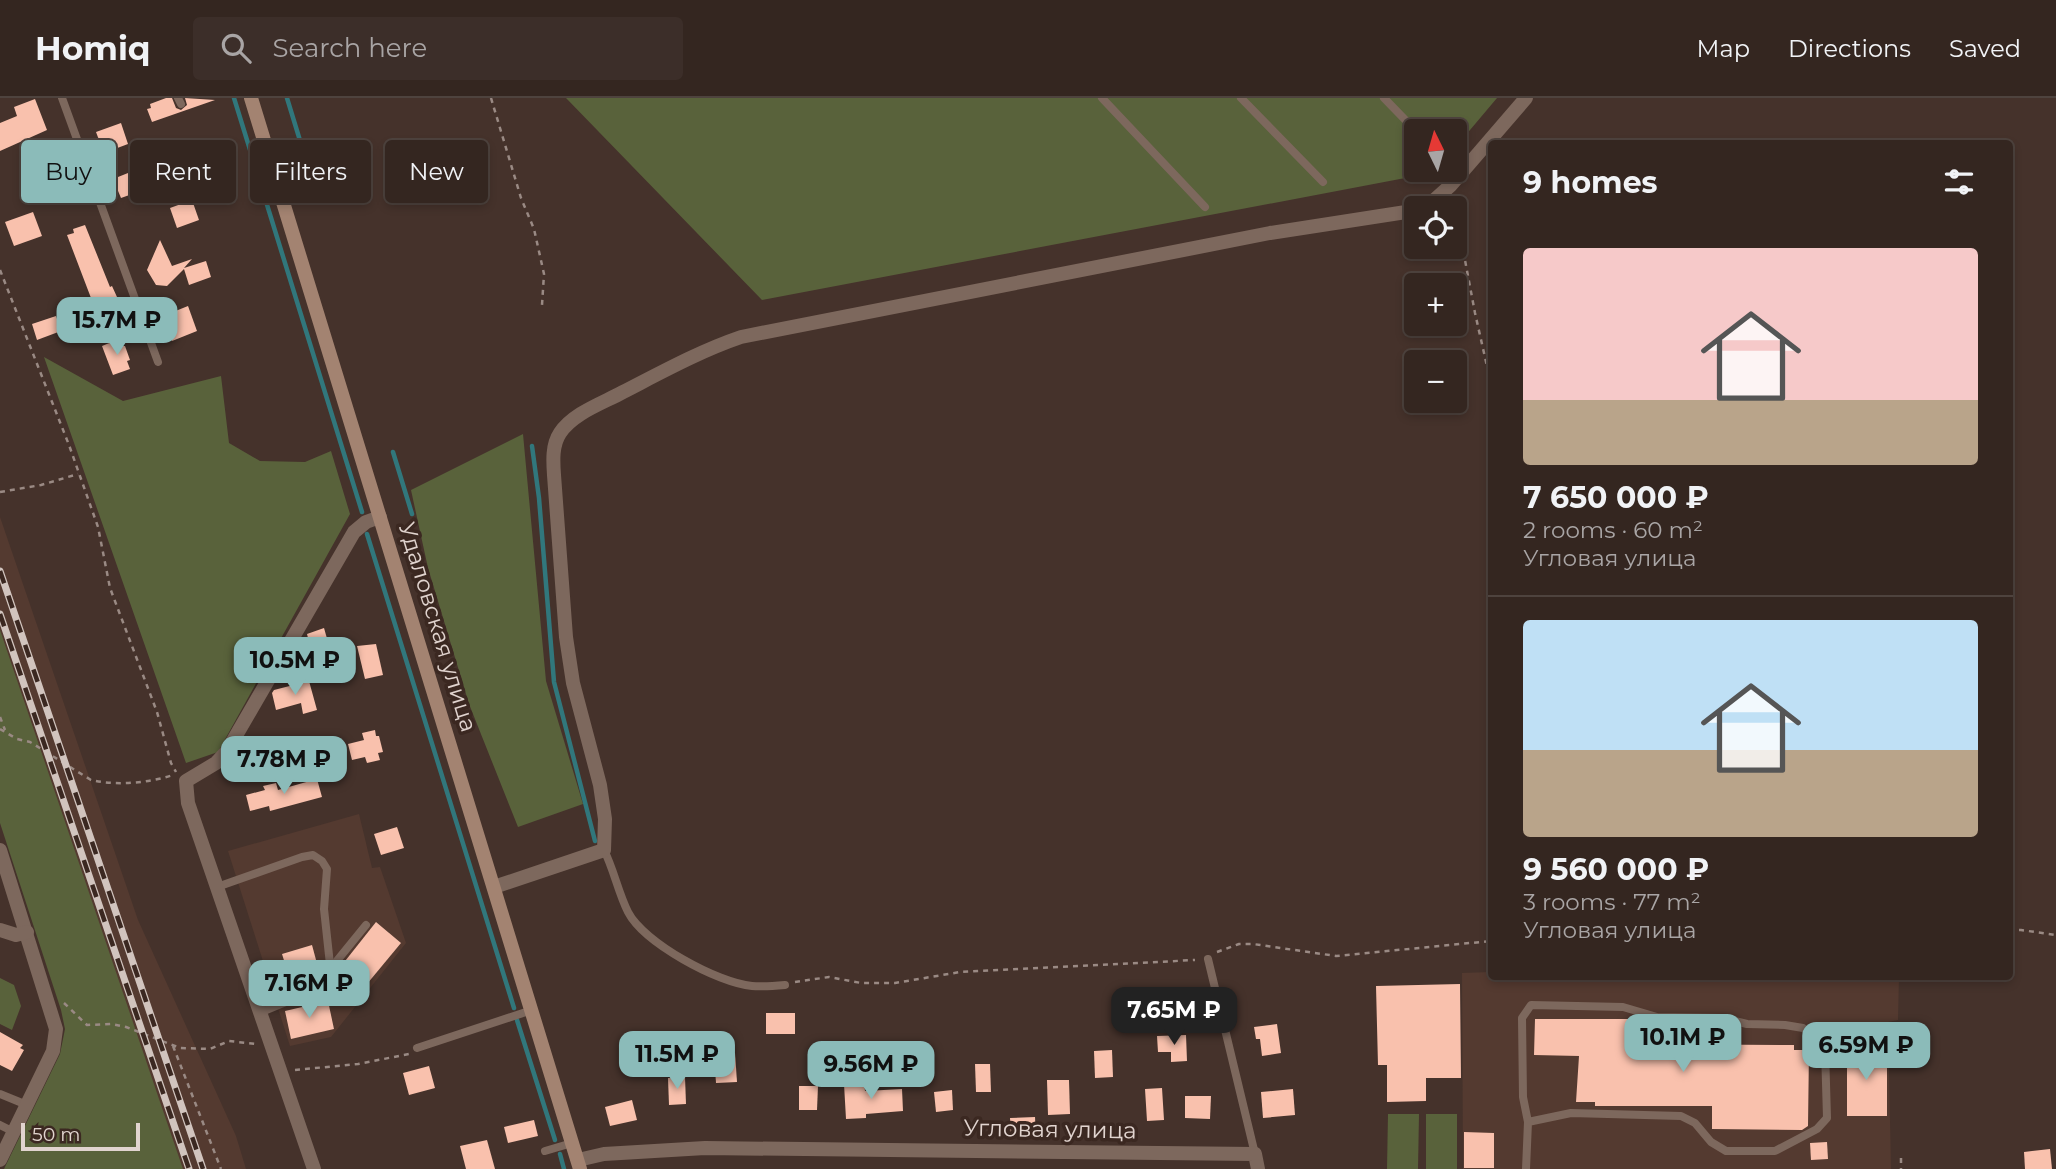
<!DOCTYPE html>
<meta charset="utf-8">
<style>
:root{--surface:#342620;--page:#3c2e29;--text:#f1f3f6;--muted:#a9a5a5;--line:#4e433e;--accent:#8bbbb9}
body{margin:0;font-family:Montserrat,sans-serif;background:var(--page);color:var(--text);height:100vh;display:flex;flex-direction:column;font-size:26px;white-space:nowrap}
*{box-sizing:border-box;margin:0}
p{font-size:23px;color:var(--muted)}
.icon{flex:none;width:38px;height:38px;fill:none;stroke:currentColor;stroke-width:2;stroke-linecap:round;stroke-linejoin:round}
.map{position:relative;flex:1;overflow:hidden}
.sheet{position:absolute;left:1488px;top:42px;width:525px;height:840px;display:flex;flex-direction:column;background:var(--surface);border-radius:7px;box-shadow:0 4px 10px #0003,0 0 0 2px var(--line)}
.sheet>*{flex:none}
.banner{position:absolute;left:21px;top:42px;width:665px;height:63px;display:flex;gap:14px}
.needle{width:46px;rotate:355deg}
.buttons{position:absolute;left:1404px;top:21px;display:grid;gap:14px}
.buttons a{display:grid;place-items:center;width:63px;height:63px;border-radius:7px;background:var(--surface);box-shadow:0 4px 10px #0003,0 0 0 2px var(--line);font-size:35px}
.scale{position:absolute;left:21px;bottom:18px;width:119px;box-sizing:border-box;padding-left:7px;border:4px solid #e1d4cf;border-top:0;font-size:19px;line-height:24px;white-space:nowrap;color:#e1d4cf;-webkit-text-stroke:5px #3b2821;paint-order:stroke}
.price{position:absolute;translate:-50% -60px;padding:0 16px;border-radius:14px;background:var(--accent);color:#111;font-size:23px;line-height:46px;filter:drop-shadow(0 2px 4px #0008)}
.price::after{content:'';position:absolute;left:50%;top:42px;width:21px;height:16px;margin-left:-10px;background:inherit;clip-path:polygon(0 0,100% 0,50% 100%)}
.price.active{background:#222;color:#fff}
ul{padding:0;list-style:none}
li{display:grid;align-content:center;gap:14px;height:371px;padding:0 35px}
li+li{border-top:2px solid var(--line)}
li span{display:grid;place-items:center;height:217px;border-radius:7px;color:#555}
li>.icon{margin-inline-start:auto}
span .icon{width:126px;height:126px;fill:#fffc;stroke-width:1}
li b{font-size:30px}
h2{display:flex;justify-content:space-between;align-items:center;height:84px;padding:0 35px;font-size:30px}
.chip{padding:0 24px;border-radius:7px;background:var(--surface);box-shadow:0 4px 10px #0003,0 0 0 2px var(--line);font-size:24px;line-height:63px}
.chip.active{background:var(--accent);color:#111}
header{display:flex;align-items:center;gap:42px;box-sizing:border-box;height:98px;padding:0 35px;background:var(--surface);border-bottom:2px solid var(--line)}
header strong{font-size:33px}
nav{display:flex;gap:38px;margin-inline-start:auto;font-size:24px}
.search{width:490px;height:63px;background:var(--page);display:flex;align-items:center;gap:18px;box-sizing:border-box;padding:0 24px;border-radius:7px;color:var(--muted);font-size:26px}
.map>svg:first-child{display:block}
.built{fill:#543a30}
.green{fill:#59623b}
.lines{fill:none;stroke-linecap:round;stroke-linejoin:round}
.stream{stroke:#31777c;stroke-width:4.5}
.building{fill:#f9c1ad}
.path{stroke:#9a8a84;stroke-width:2.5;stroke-dasharray:5 5;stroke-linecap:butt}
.lane{stroke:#7d685d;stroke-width:8}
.street{stroke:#7d685d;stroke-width:14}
.secondary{stroke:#a38371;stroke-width:14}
.rail-casing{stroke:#d1c4be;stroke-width:7}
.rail{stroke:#3b2821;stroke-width:4.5;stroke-dasharray:13;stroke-linecap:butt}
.labels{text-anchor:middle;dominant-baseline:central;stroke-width:7;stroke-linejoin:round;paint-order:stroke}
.street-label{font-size:23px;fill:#e1d4cf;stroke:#3b2821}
</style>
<header>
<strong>Homiq</strong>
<div class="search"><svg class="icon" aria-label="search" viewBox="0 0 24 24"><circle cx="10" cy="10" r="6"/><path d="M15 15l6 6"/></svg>Search here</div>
<nav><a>Map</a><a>Directions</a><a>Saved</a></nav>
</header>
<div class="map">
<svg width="2056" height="1071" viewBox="0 0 2056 1071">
<rect width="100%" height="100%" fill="#45322b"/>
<!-- built -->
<g class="built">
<polygon points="0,419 138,822 236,1038 246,1071 163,1071 0,559"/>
<polygon points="359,716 372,770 380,769 406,845 331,939 290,948 228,753"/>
<polygon points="1491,874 1491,878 1899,879 1898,922 1888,924 1891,1071 1463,1071 1462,875"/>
</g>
<!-- green -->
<g class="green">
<polygon points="566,0 1497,0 1454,51 1454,33 1416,33 1416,72 1429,72 1421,77 762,202"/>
<polygon points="44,259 123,303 221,278 229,345 260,363 305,364 331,353 350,416 218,654 186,665"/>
<polygon points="523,336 546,583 583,706 518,729 469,606 428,470 411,392"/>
<polygon points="0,532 159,1001 183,1071 4,1071 60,956 65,931 61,912 0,725"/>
<polygon points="0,880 14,887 21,908 12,932 0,926"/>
<polygon points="1388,1016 1419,1016 1418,1071 1387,1071"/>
<rect x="1426" y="1016" width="31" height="55"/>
</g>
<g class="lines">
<!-- stream -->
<g class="stream">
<polyline points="234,0 362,414"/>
<polyline points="287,0 313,85"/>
<polyline points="532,348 539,400 554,584 595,743"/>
<polyline points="393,354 412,416"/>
<polyline points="367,436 514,910"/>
<polyline points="517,922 555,1042"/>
<polyline points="560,1056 564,1071"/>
</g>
</g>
<!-- building -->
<g class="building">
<polygon points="166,0 172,0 176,10 181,12 187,7 185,0 215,2 152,24 147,11 151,10 150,6"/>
<polygon points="35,1 47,32 0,53 0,25 17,18 14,9"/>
<polygon points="121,25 128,46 104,55 96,34"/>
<polygon points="128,75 135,95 121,100 113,81"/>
<polygon points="192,102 199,122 177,130 170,110"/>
<polygon points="33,114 42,138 14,148 5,124"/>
<polygon points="85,127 110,189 112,188 122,210 99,221 67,137 74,135 73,131"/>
<polygon points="160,142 172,168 192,161 184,170 206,163 211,179 189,187 184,171 167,188 156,187 147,172"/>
<polygon points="188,208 197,233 172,243 163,218"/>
<polygon points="56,218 61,233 37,242 32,226"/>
<polygon points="119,241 122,248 125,248 130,262 127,263 130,271 113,277 102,248"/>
<polygon points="324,530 330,551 312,556 307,536"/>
<polygon points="376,546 383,577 365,581 357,548"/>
<polygon points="309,583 317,612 303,616 301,605 276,612 272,595 274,592"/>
<polygon points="375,632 376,638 379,638 383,654 378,655 380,662 367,665 365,659 352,662 348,646 364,642 362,635"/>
<polygon points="317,681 322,699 270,713 269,708 250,713 246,697 265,692 263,688 276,685 278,692"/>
<polygon points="397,729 404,750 381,757 374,736"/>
<polygon points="376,824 401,845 362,892 338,872"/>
<polygon points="312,847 319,873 290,882 282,856"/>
<polygon points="1460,886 1461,980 1426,980 1426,1003 1387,1004 1387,967 1378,967 1376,888"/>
<polygon points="328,903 334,931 291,941 285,913"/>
<rect x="766" y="915" width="29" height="21"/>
<polygon points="1535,921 1637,921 1636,946 1794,947 1794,952 1809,952 1808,1028 1802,1032 1712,1031 1712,1008 1595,1008 1595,1004 1576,1004 1579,958 1534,957"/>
<polygon points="1277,926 1281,955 1262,958 1260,941 1256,941 1254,929"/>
<polygon points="0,934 23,947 20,950 24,952 12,973 0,967"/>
<polygon points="1186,937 1187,963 1171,964 1171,954 1158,954 1157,938"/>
<polygon points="1847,947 1876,947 1876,965 1887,965 1887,1018 1847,1018"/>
<polygon points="1112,952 1113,979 1095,980 1094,953"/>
<polygon points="735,955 737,984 716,985 714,957"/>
<polygon points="975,966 990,966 991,994 976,994"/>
<polygon points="429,968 435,990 409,997 403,975"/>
<polygon points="685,979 686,1006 669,1007 668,980"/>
<polygon points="1047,982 1069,982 1070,1016 1048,1017"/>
<polygon points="864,985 865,993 902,991 903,1013 866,1016 866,1020 846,1021 844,986"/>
<polygon points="799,988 818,988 817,1012 799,1012"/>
<polygon points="1162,990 1164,1022 1147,1023 1145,991"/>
<polygon points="1293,991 1295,1017 1263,1020 1261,994"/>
<polygon points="952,992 953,1012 936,1014 934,994"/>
<polygon points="1185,998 1211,998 1210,1021 1185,1020"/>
<polygon points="632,1002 637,1022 610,1028 605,1009"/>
<polygon points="1035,1019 1036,1040 1011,1039 1010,1020"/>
<polygon points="534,1022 538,1038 508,1045 504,1029"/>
<polygon points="1464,1034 1494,1035 1494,1070 1464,1070"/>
<polygon points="487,1042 495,1071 466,1071 460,1048"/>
<polygon points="1827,1044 1828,1061 1811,1062 1810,1045"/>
<polygon points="2050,1051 2052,1071 2025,1071 2024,1054"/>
</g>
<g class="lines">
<!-- path -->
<g class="path">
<polyline points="491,0 521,100 534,131 544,176 542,207"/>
<polyline points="1454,104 1475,215 1491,286"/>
<polyline points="0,172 69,347 98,429 110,490 157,614 171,665 176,674"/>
<polyline points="0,394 41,387 78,376"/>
<polyline points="0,619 5,632"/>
<path d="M0,631L17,641L30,644L91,682C117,688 148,685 173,677"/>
<polyline points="2009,832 2021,832 2056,837"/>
<polyline points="1217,854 1239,846 1253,846 1336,858 1491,843"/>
<polyline points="795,884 829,879 861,885 895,885 960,874 1195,862"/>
<polyline points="64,905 87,927 111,926 126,929 180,950 210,951 229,943 256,946"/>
<polyline points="173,948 221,1071"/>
<polyline points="295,972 358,966 409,956"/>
<polyline points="1901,1060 1901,1071"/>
</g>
<!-- lane -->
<g class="lane">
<polyline points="62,0 158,264"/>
<polyline points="178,0 181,6"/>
<polyline points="1102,0 1205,109"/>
<polyline points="1241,0 1323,84"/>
<polyline points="1384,0 1416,33"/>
<polyline points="216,665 233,665 311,650"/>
<path d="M604,752C614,772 618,794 628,814C644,845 718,885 752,888C762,889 774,888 785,887"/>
<polyline points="217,789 302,759 313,757 322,763 327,771 324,811 332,885 259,915"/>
<polyline points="1208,861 1255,1056"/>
<polyline points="331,870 366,827"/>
<polyline points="332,885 354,901"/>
<polyline points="417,950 532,912"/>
<polyline points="0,996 27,1007"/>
<polyline points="0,1027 14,1034"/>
<polyline points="545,1053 572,1045"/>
<polyline points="1526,1071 1528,1024 1523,999 1522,920 1531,907 1623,909 1657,919 1723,920 1747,926 1785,927 1803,930 1820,942 1825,951 1827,1020 1817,1031 1775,1053 1726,1053 1711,1044 1695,1025 1681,1018 1571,1015 1528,1024"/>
</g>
<!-- street -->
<g class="street">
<polyline points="0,752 56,931 53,953 0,1062"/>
<path d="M494,789L604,752L605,721L600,687L573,585L566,539L554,377C553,363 552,347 560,335C573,315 603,305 623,294C662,274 700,253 741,239L1270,135L1406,114L1431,105L1451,87L1526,0"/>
<polyline points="0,832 16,837 27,834"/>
<polyline points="578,1062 604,1056 705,1050 1255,1056 1258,1071"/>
<polyline points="314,1071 188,705 186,683 216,665 227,653 354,434 366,424 380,419"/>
</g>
<!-- secondary -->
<polyline class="secondary" points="251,0 580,1071"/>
<!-- rail casing -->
<g class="rail-casing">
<g id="rail">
<polyline points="0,473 203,1071"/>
<polyline points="0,516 189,1071"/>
</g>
</g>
<!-- rail -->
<use href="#rail" class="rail"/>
</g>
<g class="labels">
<!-- street labels -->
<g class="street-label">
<text transform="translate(438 529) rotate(73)">Удаловская улица</text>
<text transform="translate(1050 1031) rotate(1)">Угловая улица</text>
</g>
</g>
</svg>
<div class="buttons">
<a><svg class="needle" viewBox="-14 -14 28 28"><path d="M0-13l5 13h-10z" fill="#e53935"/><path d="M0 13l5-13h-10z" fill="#a9a5a5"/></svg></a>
<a><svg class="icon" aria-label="locate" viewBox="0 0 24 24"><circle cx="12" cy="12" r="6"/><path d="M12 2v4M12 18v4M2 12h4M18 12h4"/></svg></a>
<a>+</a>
<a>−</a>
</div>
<div class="scale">50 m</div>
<b class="price" style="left:117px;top:259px">15.7M ₽</b>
<b class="price" style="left:295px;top:599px">10.5M ₽</b>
<b class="price" style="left:284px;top:698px">7.78M ₽</b>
<b class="price" style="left:309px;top:922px">7.16M ₽</b>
<b class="price active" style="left:1174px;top:949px">7.65M ₽</b>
<b class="price" style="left:1683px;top:976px">10.1M ₽</b>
<b class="price" style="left:1866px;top:984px">6.59M ₽</b>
<b class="price" style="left:677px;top:993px">11.5M ₽</b>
<b class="price" style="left:871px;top:1003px">9.56M ₽</b>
<div class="banner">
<a class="chip active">Buy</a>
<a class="chip">Rent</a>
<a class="chip">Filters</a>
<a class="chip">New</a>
</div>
<section class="sheet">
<h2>9 homes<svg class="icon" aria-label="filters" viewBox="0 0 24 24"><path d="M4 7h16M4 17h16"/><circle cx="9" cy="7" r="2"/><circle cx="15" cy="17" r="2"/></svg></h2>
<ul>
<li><span style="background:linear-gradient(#f6c9c9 70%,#b9a48a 0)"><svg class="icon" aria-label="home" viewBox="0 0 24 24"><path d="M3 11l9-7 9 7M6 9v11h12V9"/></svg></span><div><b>7 650 000 ₽</b><p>2 rooms · 60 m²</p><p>Угловая улица</p></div></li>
<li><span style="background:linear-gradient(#bfe0f5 60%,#b9a48a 0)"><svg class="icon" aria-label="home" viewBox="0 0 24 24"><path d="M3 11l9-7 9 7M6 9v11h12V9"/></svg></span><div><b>9 560 000 ₽</b><p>3 rooms · 77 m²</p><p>Угловая улица</p></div></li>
</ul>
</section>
</div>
